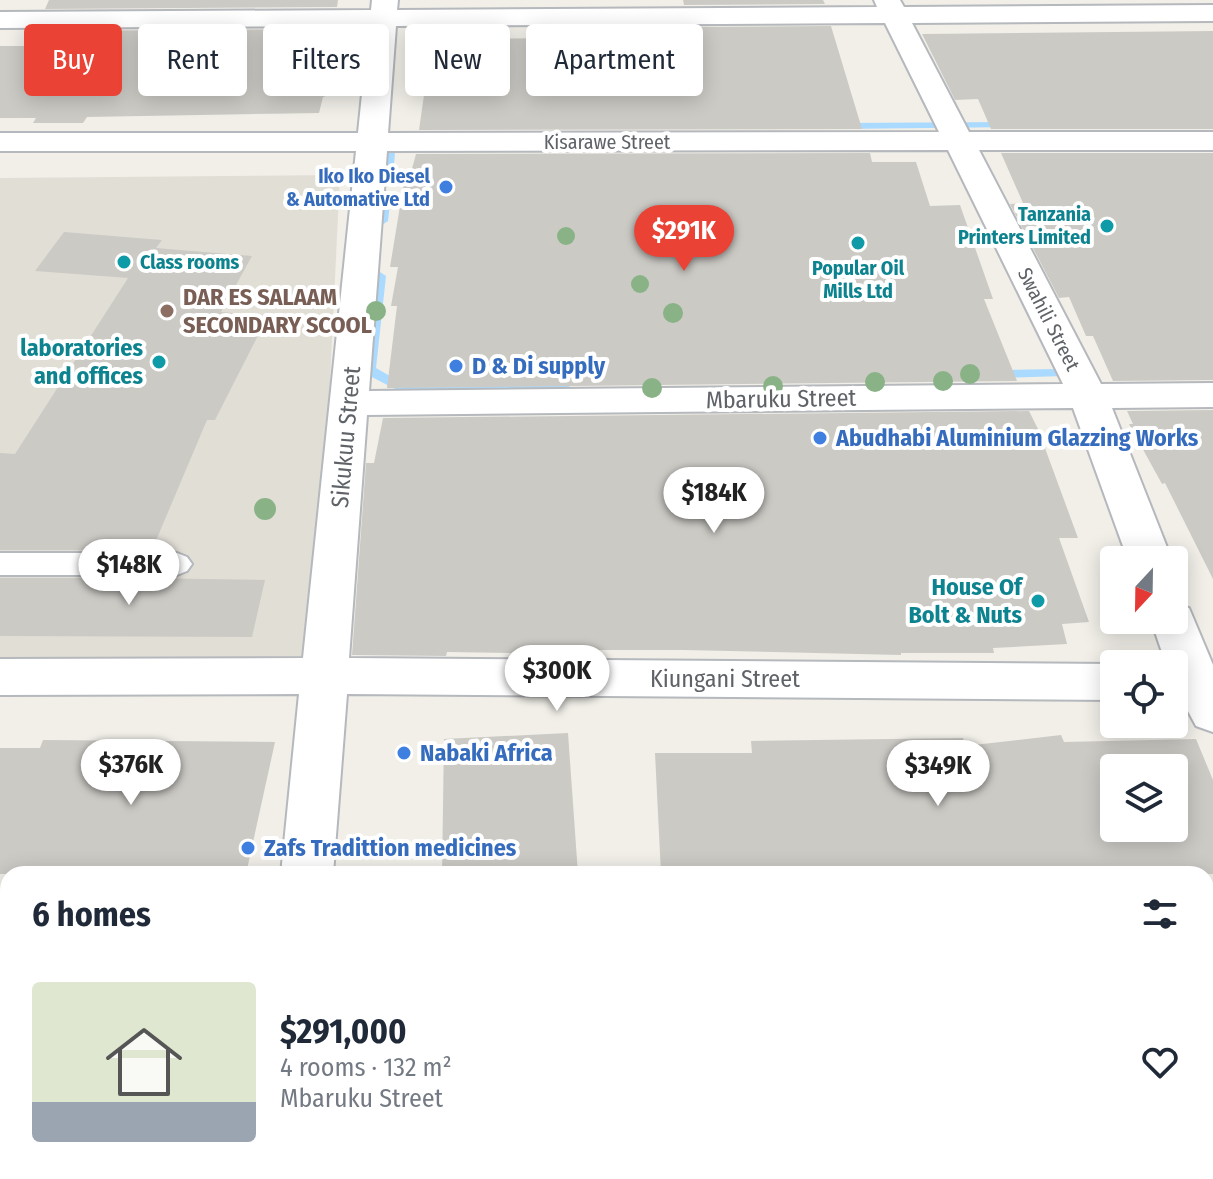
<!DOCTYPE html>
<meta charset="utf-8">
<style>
:root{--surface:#fff;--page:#f6f6f7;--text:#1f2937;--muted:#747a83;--line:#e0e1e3;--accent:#ea4335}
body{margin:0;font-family:"Fira Sans Condensed",sans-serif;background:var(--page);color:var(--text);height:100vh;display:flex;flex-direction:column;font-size:30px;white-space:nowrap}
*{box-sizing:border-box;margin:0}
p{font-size:26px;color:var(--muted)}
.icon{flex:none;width:44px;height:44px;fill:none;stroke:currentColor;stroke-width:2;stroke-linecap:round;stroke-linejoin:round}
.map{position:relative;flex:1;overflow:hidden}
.details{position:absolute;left:0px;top:866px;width:1214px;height:314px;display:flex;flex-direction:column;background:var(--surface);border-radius:24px 24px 0 0;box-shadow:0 4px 20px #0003}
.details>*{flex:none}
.banner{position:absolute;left:24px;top:24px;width:800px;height:72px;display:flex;gap:16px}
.needle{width:52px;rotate:202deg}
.fabs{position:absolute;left:1100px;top:546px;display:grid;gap:16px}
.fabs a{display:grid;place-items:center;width:88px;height:88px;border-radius:8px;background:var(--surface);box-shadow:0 4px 20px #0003;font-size:40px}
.price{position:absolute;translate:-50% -68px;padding:0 18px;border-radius:28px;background:#fff;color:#222;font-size:26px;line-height:52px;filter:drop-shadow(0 2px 4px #0008)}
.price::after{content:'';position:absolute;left:50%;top:48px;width:24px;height:18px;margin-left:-12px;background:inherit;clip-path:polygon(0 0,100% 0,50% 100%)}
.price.current{background:var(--accent);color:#fff}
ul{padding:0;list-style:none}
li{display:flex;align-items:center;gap:24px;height:200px;padding:0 32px}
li+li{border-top:2px solid var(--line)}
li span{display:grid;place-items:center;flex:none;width:224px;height:160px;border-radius:8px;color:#555}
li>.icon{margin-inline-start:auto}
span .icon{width:96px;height:96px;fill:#fffc;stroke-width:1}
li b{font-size:34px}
h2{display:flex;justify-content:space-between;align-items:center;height:96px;padding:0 32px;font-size:34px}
.tag{padding:0 28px;border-radius:8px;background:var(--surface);box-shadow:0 4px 20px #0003;font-size:28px;line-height:72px}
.tag.current{background:var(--accent);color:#fff}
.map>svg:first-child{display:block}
.education{fill:#e1ded6}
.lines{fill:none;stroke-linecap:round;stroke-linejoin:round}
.stream{fill:#aadaff;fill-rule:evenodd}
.building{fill:#cccac5;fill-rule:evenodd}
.lane-casing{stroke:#b5b8bc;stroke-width:4}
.street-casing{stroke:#b5b8bc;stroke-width:4}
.lane{fill:#fff;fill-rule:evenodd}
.street{fill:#fff;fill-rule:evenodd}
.tree{fill:#89b387}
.shop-dot{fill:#3f7fe0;stroke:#fff;stroke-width:3}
.culture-dot{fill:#0f9aa8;stroke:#fff;stroke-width:3}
.education-dot{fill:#8d6e63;stroke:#fff;stroke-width:3}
.labels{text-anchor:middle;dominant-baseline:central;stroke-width:8;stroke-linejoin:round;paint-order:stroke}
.far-street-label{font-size:20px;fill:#5f6368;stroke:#fff}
.far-shop-label{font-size:20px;font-weight:bold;fill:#366cbe;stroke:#fff;text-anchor:end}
.far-culture-label{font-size:20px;font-weight:bold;fill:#0d838f;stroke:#fff;text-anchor:end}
.education-label{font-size:24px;font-weight:bold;fill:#785e54;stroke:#fff;text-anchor:start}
.culture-label{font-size:24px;font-weight:bold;fill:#0d838f;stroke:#fff;text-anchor:end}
.shop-label{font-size:24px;font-weight:bold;fill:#366cbe;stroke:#fff;text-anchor:start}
.street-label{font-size:24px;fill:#5f6368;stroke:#fff}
</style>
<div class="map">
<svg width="1213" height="1179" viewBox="0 0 1213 1179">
<rect width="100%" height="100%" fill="#f1efe8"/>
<!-- education -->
<polygon class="education" points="340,175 327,444 301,665 0,664 0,178"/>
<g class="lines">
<!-- stream -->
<g class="stream">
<polygon points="1011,122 1016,125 1015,127 839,129 834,126 839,123"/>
<polygon points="386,147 407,146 413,149 407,152 395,152 393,177 387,180 381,177"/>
<polygon points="385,191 391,194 388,221 382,225 376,221 379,194"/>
<polygon points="380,272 386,276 376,368 402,383 457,387 565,381 572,385 565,389 457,395 399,391 364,373 362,370 374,276"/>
<polygon points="1058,369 1065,373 1063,376 996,378 989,374 996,370"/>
</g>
</g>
<!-- building -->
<g class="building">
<polygon points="49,0 338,0 337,7 45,9"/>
<polygon points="683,0 823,0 825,4 684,5"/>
<polygon points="831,26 862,129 419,130 432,39 693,37 690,27"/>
<polygon points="331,29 328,44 340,44 326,96 323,97 319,113 87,117 83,123 33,123 36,118 0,118 0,46 25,46 33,31"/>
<polygon points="1213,31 1213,129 991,129 978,99 955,100 922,34"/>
<polygon points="870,153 872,162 916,162 930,206 960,205 993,299 984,299 1017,381 387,388 397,306 391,306 398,267 390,267 405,176 410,176 416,154"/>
<polygon points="1001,153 1213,153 1213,380 1113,381 1093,336 1086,336 1069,297 1059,298 1010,204 1023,203"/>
<polygon points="64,232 162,240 156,248 252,256 221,312 268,316 215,420 207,420 152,550 0,550 0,453 15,454 128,278 35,271"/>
<polygon points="1213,410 1213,579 1165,483 1162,484 1129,424 1133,424 1127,411"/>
<polygon points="1029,411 1038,429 1078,538 1059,538 1089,622 1062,624 1067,644 993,648 994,653 901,653 901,655 683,650 575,650 575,654 447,652 446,656 352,655 366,463 374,463 383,418"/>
<polygon points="0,578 140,578 265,580 252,637 0,636"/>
<polygon points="568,733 578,874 442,874 444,739"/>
<path d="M1061,735L1064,742L1196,739L1213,780V874L940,871L941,874H661L655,753H752L751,741L963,738L965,746ZM1114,768H1174V828H1114Z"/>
<polygon points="43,740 275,742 246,874 0,874 0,748 40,748"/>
</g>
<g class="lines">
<!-- lane casing -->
<g class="lane-casing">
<polygon id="lane" points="0,553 177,553 187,557 192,564 187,571 177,575 0,575"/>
</g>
<!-- street casing -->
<g class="street-casing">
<g id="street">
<path d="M372,0H398L397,10L877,7L874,0H900L904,7L1213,5V21L912,23L969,132H1213V150H979L1101,384L1213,383V407L1112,408L1172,560H1128L1073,408L367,415L349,658L1114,664V700L347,694L333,874H281L299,694L0,695V659L303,658L356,151H0V133H358L369,26L0,28V12L371,10ZM885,23L939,132L388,133L396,26ZM948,150L1063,384L369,391L387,151Z"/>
<polygon points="1174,604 1189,608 1213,665 1213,732 1196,726 1174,685 1174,664 1166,664 1151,620 1174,620"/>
<polygon points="0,1147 8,1147 8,1172 151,1172 154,1179 0,1179"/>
<polygon points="249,1172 311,1172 310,1179 248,1179"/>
</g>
</g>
<!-- lane -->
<use href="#lane" class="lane"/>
<!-- street -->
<use href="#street" class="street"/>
</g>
<!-- trees -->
<g class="tree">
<circle cx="566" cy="236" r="9"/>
<circle cx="640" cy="284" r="9"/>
<circle cx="376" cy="311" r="10"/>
<circle cx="673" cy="313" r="10"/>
<circle cx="970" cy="374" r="10"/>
<circle cx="943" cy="381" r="10"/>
<circle cx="875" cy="382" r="10"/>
<circle cx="773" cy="386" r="10"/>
<circle cx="652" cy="388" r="10"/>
<circle cx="265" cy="509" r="11"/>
</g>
<!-- markers -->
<g class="shop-dot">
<circle cx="446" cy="187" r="8"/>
<circle cx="456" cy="366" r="8"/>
<circle cx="820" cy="438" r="8"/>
<circle cx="404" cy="753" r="8"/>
<circle cx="248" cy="848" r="8"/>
</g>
<g class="culture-dot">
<circle cx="1107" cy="226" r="8"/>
<circle cx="858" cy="243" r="8"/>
<circle cx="124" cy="262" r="8"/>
<circle cx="159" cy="362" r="8"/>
<circle cx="1038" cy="601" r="8"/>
</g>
<circle class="education-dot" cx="167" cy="311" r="8"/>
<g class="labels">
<!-- far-street labels -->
<g class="far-street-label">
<text x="607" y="142">Kisarawe Street</text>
<text transform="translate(1049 319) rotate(63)">Swahili Street</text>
</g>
<!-- far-shop labels -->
<g class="far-shop-label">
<text x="430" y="176">Iko Iko Diesel<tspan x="430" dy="23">&amp; Automative Ltd</tspan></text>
</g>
<!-- far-culture labels -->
<g class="far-culture-label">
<text x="1091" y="214">Tanzania<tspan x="1091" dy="23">Printers Limited</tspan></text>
<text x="140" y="262" text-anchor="start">Class rooms</text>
<text x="858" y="268" text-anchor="middle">Popular Oil<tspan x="858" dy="23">Mills Ltd</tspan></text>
</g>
<!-- education labels -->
<g class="education-label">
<text x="183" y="297">DAR ES SALAAM<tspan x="183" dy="28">SECONDARY SCOOL</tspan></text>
</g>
<!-- culture labels -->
<g class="culture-label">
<text x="143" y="348">laboratories<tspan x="143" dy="28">and offices</tspan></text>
<text x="1022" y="587">House Of<tspan x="1022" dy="28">Bolt &amp; Nuts</tspan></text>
</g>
<!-- shop labels -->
<g class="shop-label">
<text x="472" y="366">D &amp; Di supply</text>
<text x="836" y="438">Abudhabi Aluminium Glazzing Works</text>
<text x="420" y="753">Nabaki Africa</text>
<text x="264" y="848">Zafs Tradittion medicines</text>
</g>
<!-- street labels -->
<g class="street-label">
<text transform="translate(781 399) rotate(-1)">Mbaruku Street</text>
<text transform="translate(346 437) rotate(-85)">Sikukuu Street</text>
<text x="725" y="679">Kiungani Street</text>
</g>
</g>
</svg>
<div class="fabs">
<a><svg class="needle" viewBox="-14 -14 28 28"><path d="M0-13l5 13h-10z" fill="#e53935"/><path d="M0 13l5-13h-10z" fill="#747a83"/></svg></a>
<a><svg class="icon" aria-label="locate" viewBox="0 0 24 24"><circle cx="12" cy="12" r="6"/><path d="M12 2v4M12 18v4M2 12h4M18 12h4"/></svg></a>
<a><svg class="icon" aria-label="layers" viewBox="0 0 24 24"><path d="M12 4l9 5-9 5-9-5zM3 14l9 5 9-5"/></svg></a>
</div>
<b class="price current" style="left:684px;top:273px">$291K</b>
<b class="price" style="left:714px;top:535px">$184K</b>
<b class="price" style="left:129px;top:607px">$148K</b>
<b class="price" style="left:557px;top:713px">$300K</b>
<b class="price" style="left:131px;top:807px">$376K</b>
<b class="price" style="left:938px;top:808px">$349K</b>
<div class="banner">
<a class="tag current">Buy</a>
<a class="tag">Rent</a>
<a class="tag">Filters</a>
<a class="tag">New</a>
<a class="tag">Apartment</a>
</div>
<section class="details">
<h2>6 homes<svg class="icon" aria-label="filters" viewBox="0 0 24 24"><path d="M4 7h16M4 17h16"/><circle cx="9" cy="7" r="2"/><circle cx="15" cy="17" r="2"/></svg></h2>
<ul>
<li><span style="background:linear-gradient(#dfe7d0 75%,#9aa5b1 0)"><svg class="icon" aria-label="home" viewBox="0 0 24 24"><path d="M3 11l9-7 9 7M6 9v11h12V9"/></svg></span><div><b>$291,000</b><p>4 rooms · 132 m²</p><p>Mbaruku Street</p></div><svg class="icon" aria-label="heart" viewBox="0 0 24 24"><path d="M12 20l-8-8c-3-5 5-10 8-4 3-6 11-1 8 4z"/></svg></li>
</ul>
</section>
</div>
